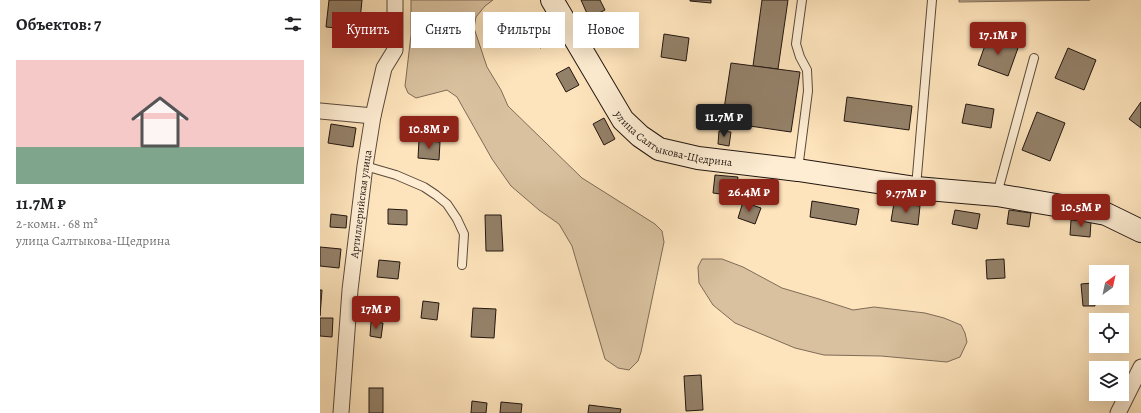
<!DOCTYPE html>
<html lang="ru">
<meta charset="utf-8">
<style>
:root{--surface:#fff;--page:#f6f6f6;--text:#202124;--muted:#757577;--accent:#8f2418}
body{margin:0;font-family:Alegreya,serif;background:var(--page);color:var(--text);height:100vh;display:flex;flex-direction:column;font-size:15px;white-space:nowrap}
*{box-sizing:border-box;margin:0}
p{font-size:13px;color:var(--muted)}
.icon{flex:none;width:22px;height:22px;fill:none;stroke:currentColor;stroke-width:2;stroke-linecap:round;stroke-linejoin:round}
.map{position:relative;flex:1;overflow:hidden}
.drawer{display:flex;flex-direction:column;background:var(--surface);width:320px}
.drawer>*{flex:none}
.top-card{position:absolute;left:12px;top:12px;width:380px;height:36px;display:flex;gap:8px}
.needle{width:26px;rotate:33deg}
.buttons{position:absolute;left:769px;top:265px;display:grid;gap:8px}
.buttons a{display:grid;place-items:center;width:40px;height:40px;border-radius:0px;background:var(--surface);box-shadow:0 4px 16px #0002;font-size:20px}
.price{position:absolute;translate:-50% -34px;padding:0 9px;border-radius:4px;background:var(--accent);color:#fff;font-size:13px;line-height:26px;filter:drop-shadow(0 1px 2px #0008)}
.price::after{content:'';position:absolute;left:50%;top:24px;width:12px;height:9px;margin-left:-6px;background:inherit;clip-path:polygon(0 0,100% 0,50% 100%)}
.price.active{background:#222;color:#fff}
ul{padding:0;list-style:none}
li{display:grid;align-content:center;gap:8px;height:212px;padding:0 16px}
li span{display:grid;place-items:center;height:124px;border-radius:0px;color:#555}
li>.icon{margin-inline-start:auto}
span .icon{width:72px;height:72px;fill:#fffc;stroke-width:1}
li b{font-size:17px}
h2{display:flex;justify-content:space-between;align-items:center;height:48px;padding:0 16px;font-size:17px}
.tag{padding:0 14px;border-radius:0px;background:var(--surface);box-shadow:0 4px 16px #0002;font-size:14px;line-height:36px}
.tag.active{background:var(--accent);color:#fff}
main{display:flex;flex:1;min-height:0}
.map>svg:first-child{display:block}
.green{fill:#d9c19f;stroke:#7e6c58}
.building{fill:#948169;stroke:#221610}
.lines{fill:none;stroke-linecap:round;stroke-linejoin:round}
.lane-casing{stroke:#594a3b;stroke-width:10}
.street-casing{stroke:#594a3b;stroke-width:17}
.secondary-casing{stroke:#221610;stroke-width:24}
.lane{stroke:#feedd3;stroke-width:8}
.street{stroke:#feedd3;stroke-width:15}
.secondary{stroke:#feedd3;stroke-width:22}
.labels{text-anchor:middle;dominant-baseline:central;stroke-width:4;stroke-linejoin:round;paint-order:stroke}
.street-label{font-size:11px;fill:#221610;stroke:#feedd3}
</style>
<main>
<section class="drawer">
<h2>Объектов: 7<svg class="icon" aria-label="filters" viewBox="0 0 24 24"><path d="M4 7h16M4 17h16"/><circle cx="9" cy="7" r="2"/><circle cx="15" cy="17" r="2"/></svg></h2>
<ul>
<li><span style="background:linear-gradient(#f6c9c9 70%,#7fa58c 0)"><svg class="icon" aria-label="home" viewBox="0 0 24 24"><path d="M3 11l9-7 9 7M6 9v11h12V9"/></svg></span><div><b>11.7M ₽</b><p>2-комн. · 68 m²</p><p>улица Салтыкова-Щедрина</p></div></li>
</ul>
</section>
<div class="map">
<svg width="821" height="413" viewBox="0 0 821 413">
<rect width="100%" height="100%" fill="#fee4bc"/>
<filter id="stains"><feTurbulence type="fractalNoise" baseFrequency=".005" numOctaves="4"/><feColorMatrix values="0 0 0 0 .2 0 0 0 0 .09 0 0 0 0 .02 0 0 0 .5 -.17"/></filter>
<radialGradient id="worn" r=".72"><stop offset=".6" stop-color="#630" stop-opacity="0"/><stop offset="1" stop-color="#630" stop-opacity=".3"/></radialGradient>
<!-- green -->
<g class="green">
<polygon points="91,0 173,0 165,6 156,17 154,28 167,67 181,90 188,106 262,178 335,224 342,231 344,242 321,352 318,361 309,370 298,368 285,359 252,246 239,224 219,210 191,186 172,159 137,97 127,90 96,98 88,93 85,86 91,35"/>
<polygon points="639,0 770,0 639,2"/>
<polygon points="382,259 402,259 423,267 462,288 499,299 533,310 554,307 605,313 624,318 641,325 645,333 647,342 640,357 627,362 561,356 504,355 475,348 415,323 393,305 379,283 378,267"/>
</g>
<!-- building -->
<g class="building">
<polygon points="9,0 42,0 39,30 6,27"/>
<polygon points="261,0 280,0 285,10 269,18"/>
<polygon points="370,0 391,0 391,3 370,1"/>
<polygon points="442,0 468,0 458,69 433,66"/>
<polygon points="224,24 232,43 220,48 213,29"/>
<polygon points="344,34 369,38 366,61 341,57"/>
<polygon points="668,37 698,48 688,76 658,65"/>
<polygon points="748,48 776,60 764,90 735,78"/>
<polygon points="411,63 480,72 471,132 402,122"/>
<polygon points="249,67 259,85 246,92 236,74"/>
<polygon points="527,97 592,106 589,130 524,121"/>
<polygon points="821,102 821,128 809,119"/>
<polygon points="646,104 674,109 671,128 642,123"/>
<polygon points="717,112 745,123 730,161 702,150"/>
<polygon points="284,118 295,139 284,145 273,124"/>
<polygon points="11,124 36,128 33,147 8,143"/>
<polygon points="399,131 411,132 409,146 398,144"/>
<polygon points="99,140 120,142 119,160 98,158"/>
<polygon points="395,175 418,177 415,196 393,193"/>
<polygon points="492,201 539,209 536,225 490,217"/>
<polygon points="423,202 441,208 435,224 418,218"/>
<polygon points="574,203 600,206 598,225 571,221"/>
<polygon points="68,209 87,210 87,225 68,224"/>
<polygon points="635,210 660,214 657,229 632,224"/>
<polygon points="689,210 711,213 709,227 687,224"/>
<polygon points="11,214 27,216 26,228 10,227"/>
<polygon points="165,215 181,215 183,251 166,251"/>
<polygon points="751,220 771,221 770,237 750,235"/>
<polygon points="0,247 21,249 19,268 0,266"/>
<polygon points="684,259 685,278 667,279 666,260"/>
<polygon points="59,260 80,262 78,279 57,277"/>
<polygon points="773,283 775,306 763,306 761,284"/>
<polygon points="0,290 2,290 0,316"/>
<polygon points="103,301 119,303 117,320 101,318"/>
<polygon points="153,308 176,309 174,338 151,337"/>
<polygon points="0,318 13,318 12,337 0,336"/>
<polygon points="51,322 63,323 61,338 50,336"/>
<polygon points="381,375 383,410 366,411 364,376"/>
<rect x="49" y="388" width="14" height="25"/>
<polygon points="152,401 167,403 166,413 151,413"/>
<polygon points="181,402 202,404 201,413 180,413"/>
<polygon points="269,405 301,409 300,413 268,413"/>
</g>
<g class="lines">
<!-- lane casing -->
<g class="lane-casing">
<g id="lane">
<polyline points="45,166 76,175 104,187 116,195 127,204 137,219 144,234 142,265"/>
<polyline points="478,169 488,91 487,70 480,57 476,44 482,0"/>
<polyline points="596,187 612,0"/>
<polyline points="677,194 714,58"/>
</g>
</g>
<!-- street casing -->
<g class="street-casing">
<g id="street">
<polyline points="0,111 53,116"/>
<path id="s1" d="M21,413L30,290L45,166L53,116L64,68L75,50V0"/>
<polyline points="798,413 821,367"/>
</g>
</g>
<!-- secondary casing -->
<g class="secondary-casing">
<g id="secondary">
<path id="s2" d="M232,0L303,120L320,136L339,149L378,158L478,170L596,188L677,195L759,209L786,214L821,231"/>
</g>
</g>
<!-- lane -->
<use href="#lane" class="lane"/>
<!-- street -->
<use href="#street" class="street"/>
<!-- secondary -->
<use href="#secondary" class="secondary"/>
</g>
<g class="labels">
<!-- street labels -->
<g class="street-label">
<text stroke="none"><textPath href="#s2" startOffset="195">улица Салтыкова-Щедрина</textPath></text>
<text stroke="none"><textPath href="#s1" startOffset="210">Артиллерийская улица</textPath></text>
</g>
</g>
<rect width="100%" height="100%" filter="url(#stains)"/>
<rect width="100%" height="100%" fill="url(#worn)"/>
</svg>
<div class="buttons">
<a><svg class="needle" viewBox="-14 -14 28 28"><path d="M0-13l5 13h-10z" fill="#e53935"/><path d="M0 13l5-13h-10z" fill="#757577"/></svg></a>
<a><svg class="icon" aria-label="locate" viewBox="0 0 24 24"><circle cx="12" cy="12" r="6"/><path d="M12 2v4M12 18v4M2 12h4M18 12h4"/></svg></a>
<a><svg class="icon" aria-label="layers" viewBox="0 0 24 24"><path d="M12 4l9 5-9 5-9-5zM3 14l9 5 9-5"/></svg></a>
</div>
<b class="price" style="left:678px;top:56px">17.1M ₽</b>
<b class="price active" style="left:404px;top:138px">11.7M ₽</b>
<b class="price" style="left:109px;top:150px">10.8M ₽</b>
<b class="price" style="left:429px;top:213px">26.4M ₽</b>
<b class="price" style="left:586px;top:214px">9.77M ₽</b>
<b class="price" style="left:761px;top:228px">10.5M ₽</b>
<b class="price" style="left:56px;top:330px">17M ₽</b>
<div class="top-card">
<a class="tag active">Купить</a>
<a class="tag">Снять</a>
<a class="tag">Фильтры</a>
<a class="tag">Новое</a>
</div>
</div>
</main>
